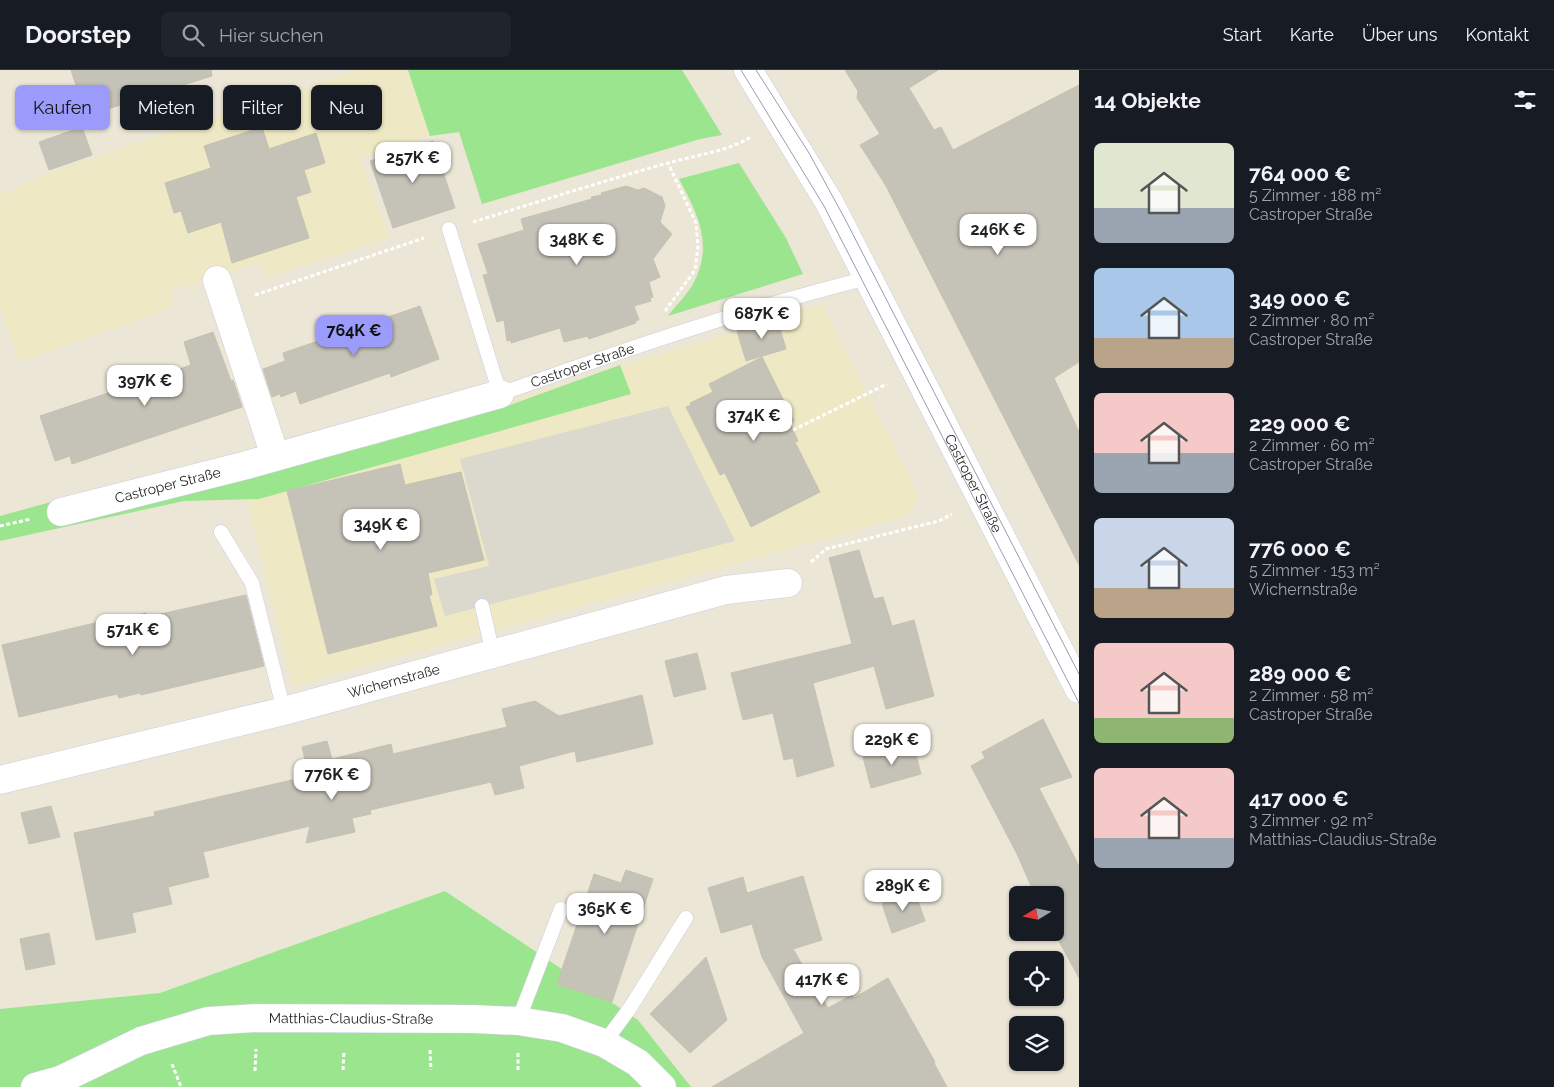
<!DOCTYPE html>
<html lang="de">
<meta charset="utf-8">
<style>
:root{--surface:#171b24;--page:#20242c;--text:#f1f3f6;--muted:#9ea1a6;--line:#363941;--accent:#9a9bfa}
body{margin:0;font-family:Raleway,sans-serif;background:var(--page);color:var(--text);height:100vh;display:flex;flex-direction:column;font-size:19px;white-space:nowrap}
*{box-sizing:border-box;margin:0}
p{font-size:16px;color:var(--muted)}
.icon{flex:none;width:28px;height:28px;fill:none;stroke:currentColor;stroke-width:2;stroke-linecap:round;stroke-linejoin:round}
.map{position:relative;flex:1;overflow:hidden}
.details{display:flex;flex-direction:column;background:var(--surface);width:475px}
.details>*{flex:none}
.banner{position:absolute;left:15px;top:15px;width:475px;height:45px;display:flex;gap:10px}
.needle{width:32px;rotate:260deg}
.controls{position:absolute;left:1009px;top:816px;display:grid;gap:10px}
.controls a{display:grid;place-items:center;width:55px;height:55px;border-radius:8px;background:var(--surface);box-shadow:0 1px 4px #0004;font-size:25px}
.price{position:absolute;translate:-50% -42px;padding:0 11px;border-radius:10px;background:#fff;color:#222;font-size:16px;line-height:32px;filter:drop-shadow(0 1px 2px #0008)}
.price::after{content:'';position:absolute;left:50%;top:30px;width:15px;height:11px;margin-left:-8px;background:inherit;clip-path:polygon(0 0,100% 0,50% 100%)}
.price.selected{background:var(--accent);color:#111}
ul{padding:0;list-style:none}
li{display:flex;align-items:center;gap:15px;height:125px;padding:0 15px}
li span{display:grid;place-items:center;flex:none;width:140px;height:100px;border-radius:8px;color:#555}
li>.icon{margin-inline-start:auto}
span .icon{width:60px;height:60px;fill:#fffc;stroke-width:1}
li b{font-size:21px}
h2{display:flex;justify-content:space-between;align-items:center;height:60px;padding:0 15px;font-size:21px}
.chip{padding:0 18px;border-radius:8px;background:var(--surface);box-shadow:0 1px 4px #0004;font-size:18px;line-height:45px}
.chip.selected{background:var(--accent);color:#111}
header{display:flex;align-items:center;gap:30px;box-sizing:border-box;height:70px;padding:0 25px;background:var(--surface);border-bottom:1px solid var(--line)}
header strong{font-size:24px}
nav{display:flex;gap:28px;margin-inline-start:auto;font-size:18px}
.search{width:350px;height:45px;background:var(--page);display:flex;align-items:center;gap:12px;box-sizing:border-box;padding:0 18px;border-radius:8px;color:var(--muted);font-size:19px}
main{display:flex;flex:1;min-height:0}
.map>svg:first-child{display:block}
.education{fill:#eee8c4}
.green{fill:#9ce58f}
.plaza{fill:#dbd8cd}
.building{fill:#c5c2b7;stroke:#c5c2b1}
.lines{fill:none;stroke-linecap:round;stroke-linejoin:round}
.service-casing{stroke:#cccce1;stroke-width:15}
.minor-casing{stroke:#cccce1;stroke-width:29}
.secondary-casing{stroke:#cccce1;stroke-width:29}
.path{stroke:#fff;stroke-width:3;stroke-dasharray:4 2.5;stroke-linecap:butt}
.service{stroke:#fff;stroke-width:14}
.minor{stroke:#fff;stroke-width:28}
.secondary{stroke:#fff;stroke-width:28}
.tram{stroke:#9b9ab2;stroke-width:1}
.labels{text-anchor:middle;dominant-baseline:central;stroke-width:4;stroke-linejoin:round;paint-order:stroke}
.street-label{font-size:14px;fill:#272727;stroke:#fff}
</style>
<header>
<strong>Doorstep</strong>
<div class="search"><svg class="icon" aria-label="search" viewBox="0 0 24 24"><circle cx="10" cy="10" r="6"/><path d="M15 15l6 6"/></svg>Hier suchen</div>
<nav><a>Start</a><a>Karte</a><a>Über uns</a><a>Kontakt</a></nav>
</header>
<main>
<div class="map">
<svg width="1079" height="1017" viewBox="0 0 1079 1017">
<rect width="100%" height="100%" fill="#ebe6d6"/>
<!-- education -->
<g class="education">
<polygon points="359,0 408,0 430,66 361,88 389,168 265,208 259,192 171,221 174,237 19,292 0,237 0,125 47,103"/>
<polygon points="822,235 915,418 917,427 915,435 910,442 903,447 293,616 242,412"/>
</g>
<!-- green -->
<g class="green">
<polygon points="408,0 682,0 722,65 700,69 482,134 459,62 430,66"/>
<path d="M739,93L786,168L803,204L668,246C676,235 688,224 694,212C714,174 697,143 679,109Z"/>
<polygon points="620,295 631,324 259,429 184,431 0,471 0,446 58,430 63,449 373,375 502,338"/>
<polygon points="445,821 638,950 691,1017 0,1017 0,939 160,923"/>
</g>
<!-- plaza -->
<polygon class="plaza" points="668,336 735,471 445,546 434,509 489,496 460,389"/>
<!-- building -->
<g class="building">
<polygon points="71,0 211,0 212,6 86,46"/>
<polygon points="845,0 938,0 909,18 934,60 941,57 953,80 1079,15 1079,292 1054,308 1079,362 1079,495 886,116 860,75 880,64 857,28 858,21"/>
<polygon points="82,57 92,85 49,100 39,72"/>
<polygon points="262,57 269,79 316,63 325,93 304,100 311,122 296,127 309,168 232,193 221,152 188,163 181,141 174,143 165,113 211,98 204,76"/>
<polygon points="433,71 455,138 393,158 370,91"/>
<polygon points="626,116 638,120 644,118 662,127 665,136 660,152 672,164 653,189 660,207 649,212 653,227 650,228 651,231 634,236 639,250 635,251 636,253 589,269 588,266 564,272 560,258 511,273 511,270 507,271 504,250 497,252 483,205 488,204 478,174 524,160 521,149 592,129 591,127 602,125 601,123"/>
<polygon points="420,236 439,289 391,307 390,303 300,334 296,321 281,327 280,324 272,327 263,299 285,291 283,283"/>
<polygon points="777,249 786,279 746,291 737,261"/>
<polygon points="213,262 231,311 233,310 242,337 72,394 70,386 55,391 40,346 191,295 184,272"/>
<polygon points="762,287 794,351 790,353 798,371 795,372 820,422 751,457 725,403 720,405 686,337 691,335 690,333 713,322 709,314"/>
<polygon points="400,394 405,415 461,402 484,490 428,503 432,525 429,525 437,556 328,584 287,421"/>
<polygon points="859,480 874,529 883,527 892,556 914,550 934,626 886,639 874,596 813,613 834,696 797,707 793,688 784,690 773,643 743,650 731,603 852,574 829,488"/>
<polygon points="246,525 264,596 141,625 140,623 119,628 117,624 19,647 2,575 124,546 124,548 146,543 147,547"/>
<polygon points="697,583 706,619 674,627 665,591"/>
<polygon points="642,625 653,674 577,692 575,681 519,696 524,718 495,725 491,712 370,740 371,744 352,748 355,762 306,773 310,756 203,782 209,807 168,817 172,834 132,843 136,862 96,870 74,763 155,746 154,742 309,706 302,677 327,671 332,689 391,674 393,684 507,657 502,639 535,631 559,646"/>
<polygon points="1043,649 1072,707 1039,718 1079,796 1079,908 1054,862 1055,825 1035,825 1017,784 971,696 985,688 982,682"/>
<polygon points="913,673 921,704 871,718 863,687"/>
<polygon points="51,736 60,767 29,774 21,743"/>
<polygon points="626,800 653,809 612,932 557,914 594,804 621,813"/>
<polygon points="803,806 822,870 793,879 828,938 852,925 854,928 888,908 935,992 934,993 947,1017 712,1017 804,963 762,887 752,854 721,863 708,818 743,807 747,823"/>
<polygon points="915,822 925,851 892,863 882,834"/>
<polygon points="49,863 55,894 26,900 20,869"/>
<polygon points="706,887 727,950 690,983 650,944"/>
</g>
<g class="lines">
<!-- service casing -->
<g class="service-casing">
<g id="service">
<path id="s1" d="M449,159L500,324C621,281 743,239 868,208"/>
<polyline points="221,462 252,513 284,641"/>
<polyline points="482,536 493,584"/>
<polyline points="518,951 561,839"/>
<polyline points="604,973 630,938 686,848"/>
</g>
</g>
<!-- minor casing -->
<g class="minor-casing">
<g id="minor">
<polyline points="217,210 275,386"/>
<path id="s2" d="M61,442L243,396L500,324"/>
<path id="s3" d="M0,710L284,641L726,520L788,513"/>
<path id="s4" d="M35,1017L60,1010L141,971L161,965L208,951L257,948L473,949L518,951L562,958L604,973L638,993L662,1017"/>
</g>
</g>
<!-- secondary casing -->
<g class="secondary-casing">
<g id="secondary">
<path id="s5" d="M748,0L829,132L1079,619"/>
</g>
</g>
<!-- path -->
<g class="path">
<path d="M473,152C538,132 603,111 668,93C696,85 726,82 751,67"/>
<polyline points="255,225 424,168"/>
<polyline points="665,241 695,200 698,177 696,153 668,93"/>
<polyline points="793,360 887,314"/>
<polyline points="0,456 31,449"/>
<polyline points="811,492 826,479 939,451 952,444"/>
<polyline points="430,980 431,1000"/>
<polyline points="518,983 518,1000"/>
<polyline points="172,994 181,1017"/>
<polyline points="343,1000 344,981"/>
<polyline points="255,1001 256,979"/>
</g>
<!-- service -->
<use href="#service" class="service"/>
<!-- minor -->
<use href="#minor" class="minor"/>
<!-- secondary -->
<use href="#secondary" class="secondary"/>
<!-- tram -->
<g class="tram">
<polyline points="741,0 824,136 1079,633"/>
<polyline points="756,0 809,83 845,149 1079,604"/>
</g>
</g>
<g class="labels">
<!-- street labels -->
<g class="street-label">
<text stroke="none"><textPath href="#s1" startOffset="260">Castroper Straße</textPath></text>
<text stroke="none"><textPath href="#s5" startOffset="471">Castroper Straße</textPath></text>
<text stroke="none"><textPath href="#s2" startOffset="110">Castroper Straße</textPath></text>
<text stroke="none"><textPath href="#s3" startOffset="406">Wichernstraße</textPath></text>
<text stroke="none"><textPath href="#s4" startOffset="329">Matthias-Claudius-Straße</textPath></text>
</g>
</g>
</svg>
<div class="controls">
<a><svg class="needle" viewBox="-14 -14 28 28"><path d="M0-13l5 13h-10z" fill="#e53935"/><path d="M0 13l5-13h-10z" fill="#9ea1a6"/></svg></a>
<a><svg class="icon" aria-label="locate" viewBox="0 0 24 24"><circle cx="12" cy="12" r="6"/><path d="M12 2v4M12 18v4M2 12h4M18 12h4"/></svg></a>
<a><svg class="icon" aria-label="layers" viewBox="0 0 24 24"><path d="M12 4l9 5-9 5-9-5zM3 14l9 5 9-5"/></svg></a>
</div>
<b class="price" style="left:413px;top:114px">257K €</b>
<b class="price" style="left:998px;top:186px">246K €</b>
<b class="price" style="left:577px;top:196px">348K €</b>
<b class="price" style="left:762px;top:270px">687K €</b>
<b class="price selected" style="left:354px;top:287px">764K €</b>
<b class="price" style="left:145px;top:337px">397K €</b>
<b class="price" style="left:754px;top:372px">374K €</b>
<b class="price" style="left:381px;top:481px">349K €</b>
<b class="price" style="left:133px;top:586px">571K €</b>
<b class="price" style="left:892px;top:696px">229K €</b>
<b class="price" style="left:332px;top:731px">776K €</b>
<b class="price" style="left:903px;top:842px">289K €</b>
<b class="price" style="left:605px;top:865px">365K €</b>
<b class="price" style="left:822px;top:936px">417K €</b>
<div class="banner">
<a class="chip selected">Kaufen</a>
<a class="chip">Mieten</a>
<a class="chip">Filter</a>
<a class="chip">Neu</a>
</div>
</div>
<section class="details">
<h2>14 Objekte<svg class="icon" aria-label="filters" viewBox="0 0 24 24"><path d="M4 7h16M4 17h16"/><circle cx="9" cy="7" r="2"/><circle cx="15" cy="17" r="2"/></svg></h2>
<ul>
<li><span style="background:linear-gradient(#dfe7d0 65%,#9aa5b1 0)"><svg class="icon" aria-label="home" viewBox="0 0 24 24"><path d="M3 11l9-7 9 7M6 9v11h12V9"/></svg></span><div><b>764 000 €</b><p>5 Zimmer · 188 m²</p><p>Castroper Straße</p></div></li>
<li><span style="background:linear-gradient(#a9c7e8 70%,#b9a48a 0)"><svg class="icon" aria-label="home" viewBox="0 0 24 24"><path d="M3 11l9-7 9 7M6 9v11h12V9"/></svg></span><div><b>349 000 €</b><p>2 Zimmer · 80 m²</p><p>Castroper Straße</p></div></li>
<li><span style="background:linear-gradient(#f6c9c9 60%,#9aa5b1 0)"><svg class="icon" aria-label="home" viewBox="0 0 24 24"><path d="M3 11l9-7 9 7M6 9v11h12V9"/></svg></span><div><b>229 000 €</b><p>2 Zimmer · 60 m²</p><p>Castroper Straße</p></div></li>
<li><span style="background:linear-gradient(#c9d6e8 70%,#b9a48a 0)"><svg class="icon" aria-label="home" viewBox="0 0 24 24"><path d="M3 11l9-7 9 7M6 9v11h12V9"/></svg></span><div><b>776 000 €</b><p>5 Zimmer · 153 m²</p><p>Wichernstraße</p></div></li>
<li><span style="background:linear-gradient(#f6c9c9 75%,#8fb573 0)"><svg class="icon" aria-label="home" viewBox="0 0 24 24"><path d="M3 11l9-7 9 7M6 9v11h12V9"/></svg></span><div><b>289 000 €</b><p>2 Zimmer · 58 m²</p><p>Castroper Straße</p></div></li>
<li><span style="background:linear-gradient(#f6c9c9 70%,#9aa5b1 0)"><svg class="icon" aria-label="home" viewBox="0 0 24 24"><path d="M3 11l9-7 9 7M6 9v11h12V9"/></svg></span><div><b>417 000 €</b><p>3 Zimmer · 92 m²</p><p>Matthias-Claudius-Straße</p></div></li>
</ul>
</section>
</main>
